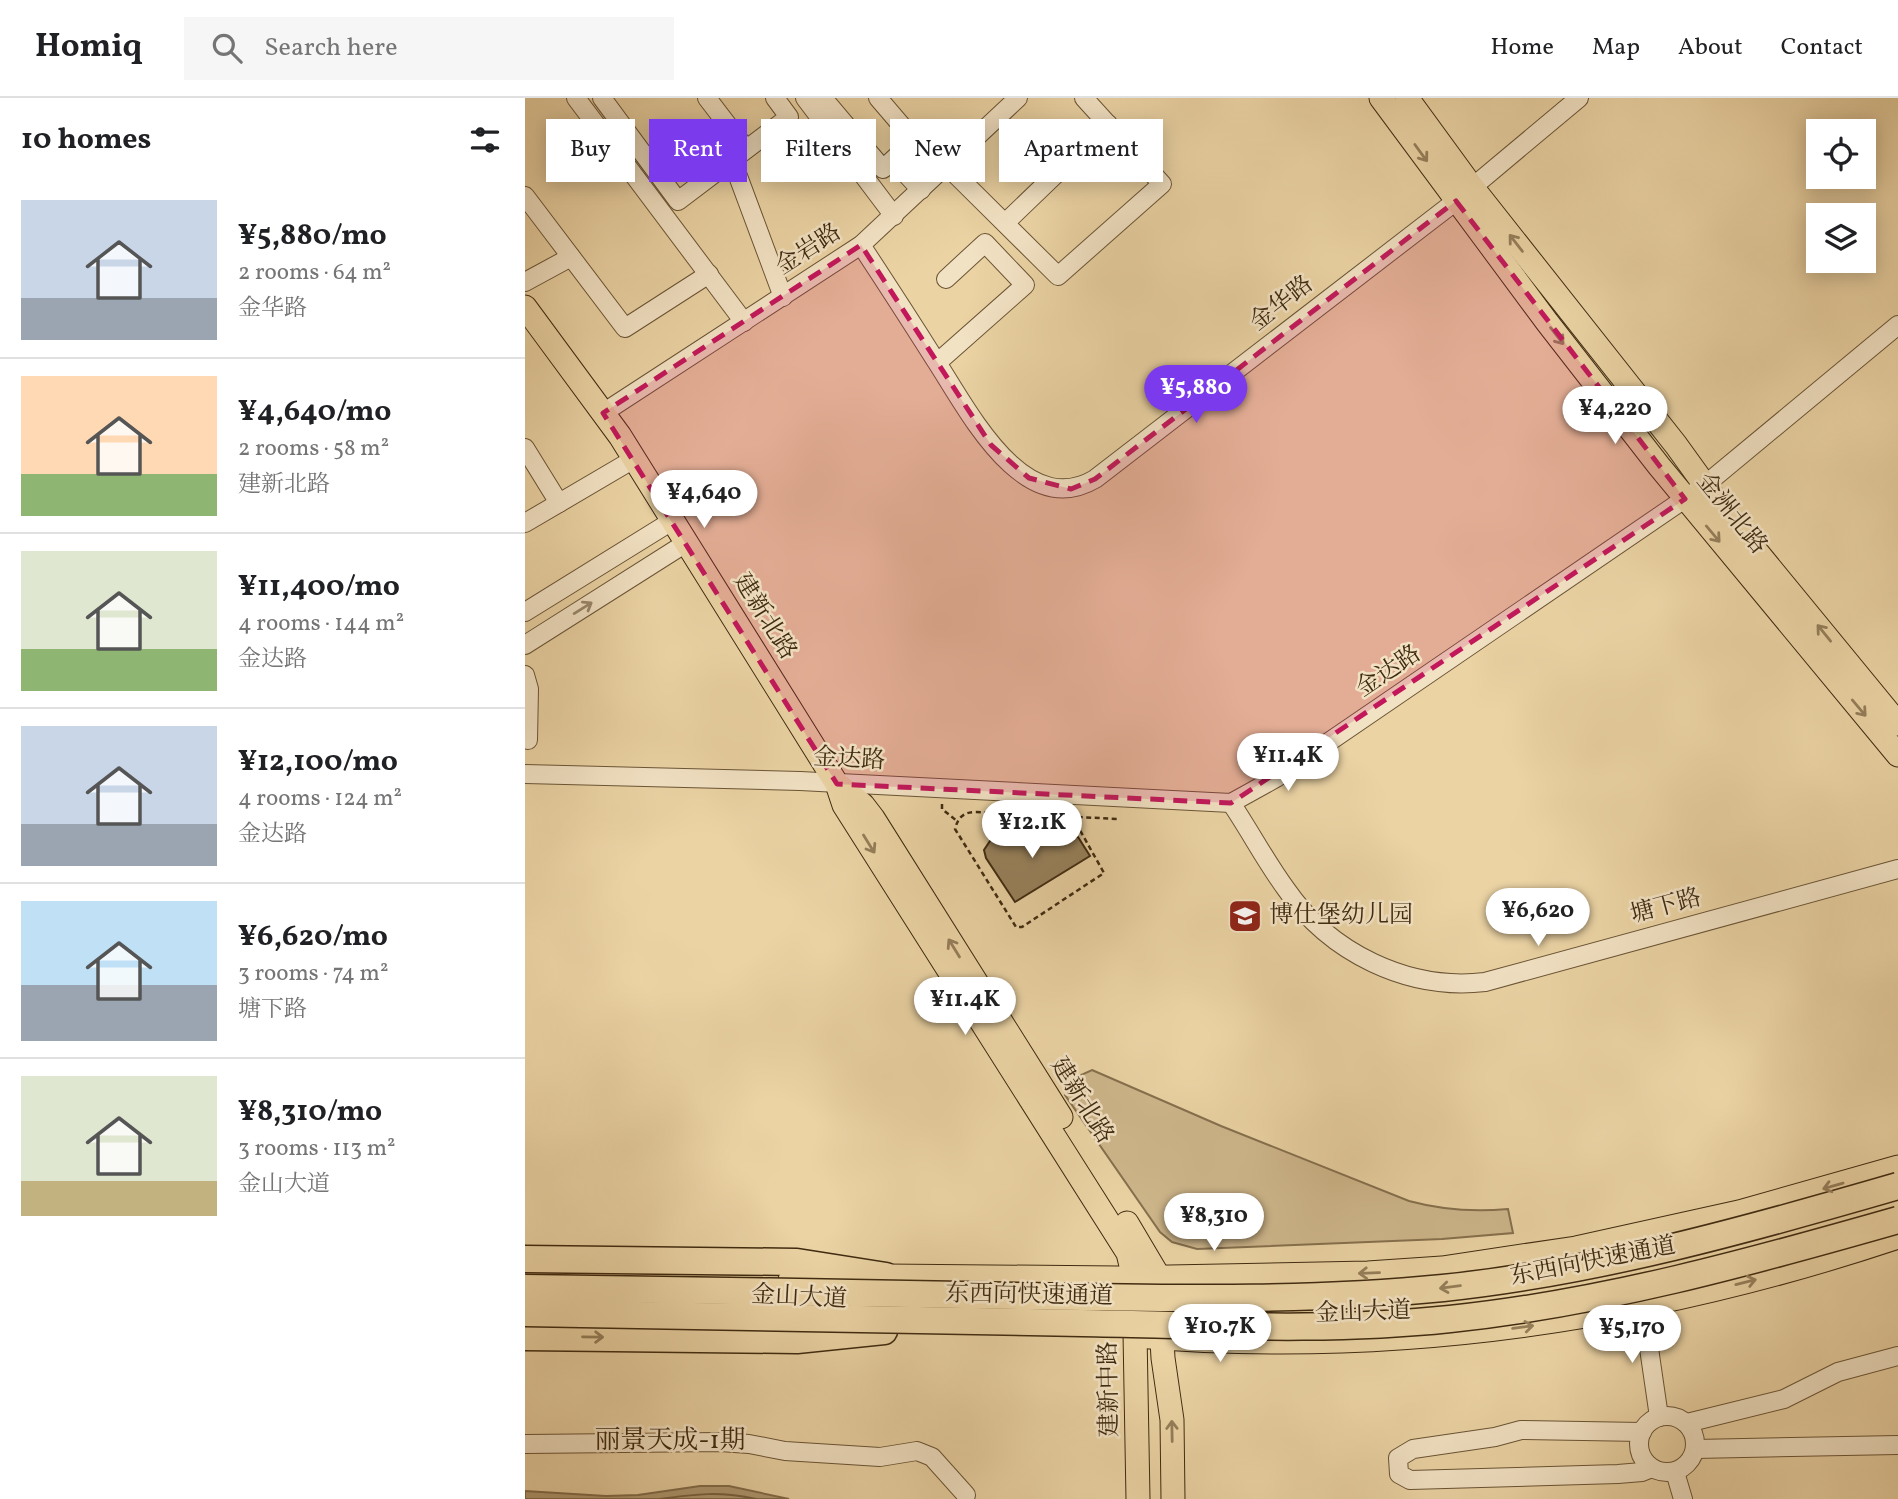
<!DOCTYPE html>
<meta charset="utf-8">
<style>
:root{--surface:#fff;--page:#f6f6f6;--text:#202124;--muted:#757577;--line:#e0e0e0;--accent:#7c3aed}
body{margin:0;font-family:Vollkorn,"Noto Serif SC",serif;background:var(--page);color:var(--text);height:100vh;display:flex;flex-direction:column;font-size:26px;white-space:nowrap}
*{box-sizing:border-box;margin:0}
p{font-size:23px;color:var(--muted)}
.icon{flex:none;width:38px;height:38px;fill:none;stroke:currentColor;stroke-width:2;stroke-linecap:round;stroke-linejoin:round}
.map{position:relative;flex:1;overflow:hidden}
.drawer{display:flex;flex-direction:column;background:var(--surface);width:525px}
.drawer>*{flex:none}
.hud{position:absolute;left:21px;top:21px;width:665px;height:63px;display:flex;gap:14px}
.buttons{position:absolute;left:1281px;top:21px;display:grid;gap:14px}
.buttons a{display:grid;place-items:center;width:70px;height:70px;border-radius:0px;background:var(--surface);box-shadow:0 4px 18px #0003;font-size:35px}
.price{position:absolute;translate:-50% -60px;padding:0 16px;border-radius:24px;background:#fff;color:#222;font-size:23px;line-height:46px;filter:drop-shadow(0 2px 4px #0008)}
.price::after{content:'';position:absolute;left:50%;top:42px;width:21px;height:16px;margin-left:-10px;background:inherit;clip-path:polygon(0 0,100% 0,50% 100%)}
.price.selected{background:var(--accent);color:#fff}
ul{padding:0;list-style:none}
li{display:flex;align-items:center;gap:21px;height:175px;padding:0 21px}
li+li{border-top:2px solid var(--line)}
li span{display:grid;place-items:center;flex:none;width:196px;height:140px;border-radius:0px;color:#555}
li>.icon{margin-inline-start:auto}
span .icon{width:84px;height:84px;fill:#fffc;stroke-width:1}
li b{font-size:30px}
h2{display:flex;justify-content:space-between;align-items:center;height:84px;padding:0 21px;font-size:30px}
.tag{padding:0 24px;border-radius:0px;background:var(--surface);box-shadow:0 4px 18px #0003;font-size:24px;line-height:63px}
.tag.selected{background:var(--accent);color:#fff}
header{display:flex;align-items:center;gap:42px;box-sizing:border-box;height:98px;padding:0 35px;background:var(--surface);border-bottom:2px solid var(--line)}
header strong{font-size:33px}
nav{display:flex;gap:38px;margin-inline-start:auto;font-size:24px}
.search{width:490px;height:63px;background:var(--page);display:flex;align-items:center;gap:18px;box-sizing:border-box;padding:0 24px;border-radius:0px;color:var(--muted);font-size:26px}
main{display:flex;flex:1;min-height:0}
.map>svg:first-child{display:block}
.green{fill:#ceb68b;stroke:#86704e;stroke-width:2}
.water{fill:#b19a72;stroke:#836d4b;stroke-width:2}
.lines{fill:none;stroke-linecap:round;stroke-linejoin:round}
.shore{stroke:#786241;stroke-width:2}
.building{fill:#98825d;stroke:#3f2a10;stroke-width:2}
.minor-casing{stroke:#6a5435;stroke-width:20}
.major-casing{stroke:#3f2a10;stroke-width:25}
.highway-casing{stroke:#3f2a10;stroke-width:29}
.path{stroke:#3f2a10;stroke-width:2.5;stroke-dasharray:5 3.5;stroke-linecap:butt}
.minor{stroke:#f2e2c4;stroke-width:18}
.major{stroke:#ebd3a4;stroke-width:23}
.highway{stroke:#ebd3a4;stroke-width:26}
.highway-bridge-casing{stroke:#3f2a10;stroke-width:29;stroke-linecap:butt}
.highway-bridge{stroke:#ebd3a4;stroke-width:26}
.oneway{stroke:#957e5a}
.oneway2{stroke:#98866a}
.marked{fill:#c2185b;fill-opacity:0.2;stroke:#c2185b;stroke-width:5;stroke-dasharray:14 9;stroke-linejoin:round}
.labels{text-anchor:middle;dominant-baseline:central;stroke-width:5;stroke-linejoin:round;paint-order:stroke}
.street-label{font-size:24px;fill:#3f2a10;stroke:#f2e2c4}
.poi-label{font-size:24px;fill:#3f2a10;stroke:#f2e2c4;text-anchor:start}
.neighbourhood-label{font-size:26px;fill:#3f2a10;stroke:#f2e2c4}
</style>
<header>
<strong>Homiq</strong>
<div class="search"><svg class="icon" aria-label="search" viewBox="0 0 24 24"><circle cx="10" cy="10" r="6"/><path d="M15 15l6 6"/></svg>Search here</div>
<nav><a>Home</a><a>Map</a><a>About</a><a>Contact</a></nav>
</header>
<main>
<section class="drawer">
<h2>10 homes<svg class="icon" aria-label="filters" viewBox="0 0 24 24"><path d="M4 7h16M4 17h16"/><circle cx="9" cy="7" r="2"/><circle cx="15" cy="17" r="2"/></svg></h2>
<ul>
<li><span style="background:linear-gradient(#c9d6e8 70%,#9aa5b1 0)"><svg class="icon" aria-label="home" viewBox="0 0 24 24"><path d="M3 11l9-7 9 7M6 9v11h12V9"/></svg></span><div><b>¥5,880/mo</b><p>2 rooms · 64 m²</p><p>金华路</p></div></li>
<li><span style="background:linear-gradient(#ffd9b3 70%,#8fb573 0)"><svg class="icon" aria-label="home" viewBox="0 0 24 24"><path d="M3 11l9-7 9 7M6 9v11h12V9"/></svg></span><div><b>¥4,640/mo</b><p>2 rooms · 58 m²</p><p>建新北路</p></div></li>
<li><span style="background:linear-gradient(#dfe7d0 70%,#8fb573 0)"><svg class="icon" aria-label="home" viewBox="0 0 24 24"><path d="M3 11l9-7 9 7M6 9v11h12V9"/></svg></span><div><b>¥11,400/mo</b><p>4 rooms · 144 m²</p><p>金达路</p></div></li>
<li><span style="background:linear-gradient(#c9d6e8 70%,#9aa5b1 0)"><svg class="icon" aria-label="home" viewBox="0 0 24 24"><path d="M3 11l9-7 9 7M6 9v11h12V9"/></svg></span><div><b>¥12,100/mo</b><p>4 rooms · 124 m²</p><p>金达路</p></div></li>
<li><span style="background:linear-gradient(#bfe0f5 60%,#9aa5b1 0)"><svg class="icon" aria-label="home" viewBox="0 0 24 24"><path d="M3 11l9-7 9 7M6 9v11h12V9"/></svg></span><div><b>¥6,620/mo</b><p>3 rooms · 74 m²</p><p>塘下路</p></div></li>
<li><span style="background:linear-gradient(#dfe7d0 75%,#c2b280 0)"><svg class="icon" aria-label="home" viewBox="0 0 24 24"><path d="M3 11l9-7 9 7M6 9v11h12V9"/></svg></span><div><b>¥8,310/mo</b><p>3 rooms · 113 m²</p><p>金山大道</p></div></li>
</ul>
</section>
<div class="map">
<svg width="1373" height="1401" viewBox="0 0 1373 1401">
<rect width="100%" height="100%" fill="#ebd3a4"/>
<filter id="stains"><feTurbulence type="fractalNoise" baseFrequency=".00286" numOctaves="4"/><feColorMatrix values="0 0 0 0 .2 0 0 0 0 .09 0 0 0 0 .02 0 0 0 .5 -.17"/></filter>
<radialGradient id="worn" r=".72"><stop offset=".6" stop-color="#630" stop-opacity="0"/><stop offset="1" stop-color="#630" stop-opacity=".3"/></radialGradient>
<!-- green -->
<path class="green" d="M567,972L696,1028L884,1103C917,1112 949,1114 983,1111L988,1135L917,1141L672,1151L647,1144L635,1134L540,997L556,977Z"/>
<!-- water -->
<polygon class="water" points="175,1388 204,1388 264,1401 0,1401 0,1393 81,1398 113,1397"/>
<g class="lines">
<!-- shore -->
<path class="shore" d="M135,1401C170,1396 195,1393 231,1401"/>
</g>
<!-- building -->
<polygon class="building" points="473,736 553,739 565,758 490,804 461,760 459,752 465,743"/>
<g class="lines">
<!-- minor casing -->
<g class="minor-casing">
<g id="minor">
<polyline points="51,0 219,224"/>
<polyline points="77,0 153,103 264,19 250,0"/>
<polyline points="182,0 221,51"/>
<polyline points="280,0 369,118"/>
<polyline points="298,0 358,71 389,42 353,0"/>
<polyline points="207,62 258,199"/>
<polyline points="368,62 396,92"/>
<polyline points="422,68 533,178 637,86 559,0"/>
<polyline points="0,98 100,230 184,176"/>
<polyline points="480,125 583,26"/>
<path d="M336,147C361,185 385,222 409,260C441,308 497,424 570,381L931,103L1054,0"/>
<polyline points="0,184 46,159"/>
<polyline points="413,264 500,187 460,145 421,181"/>
<polyline points="78,315 336,147 493,0"/>
<polyline points="0,350 34,405"/>
<polyline points="0,425 109,361"/>
<polyline points="0,514 147,423"/>
<polyline points="0,547 161,445"/>
<polyline points="0,577 4,591 3,642"/>
<polyline points="0,676 275,683 706,705 751,680 1180,387 1373,227"/>
<path d="M706,705C725,733 741,764 761,791C805,855 883,893 960,884L1373,771"/>
<polyline points="1118,1209 1134,1319"/>
<circle cx="1142" cy="1346" r="28"/>
<polyline points="1162,1325 1259,1301 1313,1274 1373,1258"/>
<polyline points="1117,1334 996,1332 970,1339 888,1351 873,1360 874,1376 885,1382 1093,1376 1117,1374 1127,1370"/>
<polyline points="0,1346 195,1344 224,1346 260,1353 355,1359 392,1353 407,1359 441,1397"/>
<polyline points="1170,1351 1373,1347"/>
<polyline points="1150,1374 1158,1401"/>
</g>
</g>
<!-- major casing -->
<g class="major-casing">
<g id="major">
<polyline points="856,0 1022,224 1134,368 1373,657"/>
<polyline points="882,0 947,89 1151,347 1200,415 1373,626"/>
<polyline points="0,209 95,338 312,686 319,707 603,1155 609,1180 613,1401"/>
<polyline points="315,688 338,707 348,720 536,1019"/>
<polyline points="602,1125 634,1179 635,1191"/>
<polyline points="265,1182 361,1178 593,1180 843,1175 917,1170 1051,1150 1214,1114 1373,1069"/>
<polyline points="636,1225 638,1260 647,1322 648,1401"/>
<path d="M612,1238C873,1260 1125,1222 1373,1139"/>
</g>
</g>
<!-- highway casing -->
<g class="highway-casing">
<g id="highway">
<polyline points="0,1161 272,1164 361,1178"/>
<polyline points="0,1239 272,1242 359,1233"/>
</g>
</g>
<!-- path -->
<g class="path">
<polyline points="417,706 417,711 432,723"/>
<path d="M547,718L579,775L497,829H491L430,731C433,719 439,714 451,714L594,721"/>
</g>
<!-- minor -->
<use href="#minor" class="minor"/>
<!-- major -->
<use href="#major" class="major"/>
<!-- highway -->
<use href="#highway" class="highway"/>
<!-- highway-bridge casing -->
<g class="highway-bridge-casing">
<g id="highway-bridge">
<path d="M0,1190C165,1192 329,1195 494,1198C636,1200 777,1204 918,1190C1072,1174 1225,1131 1373,1088"/>
<path d="M0,1215C186,1218 371,1222 557,1225C679,1227 803,1234 925,1221C1078,1205 1226,1164 1373,1122"/>
</g>
</g>
<!-- highway-bridge -->
<use href="#highway-bridge" class="highway-bridge"/>
</g>
<!-- one-way arrows -->
<defs><path id="oneway-shaft" d="M-6 0H5M1.5-3L5.5 0L1.5 3" fill="none" stroke-width="1.6" stroke-linecap="round" stroke-linejoin="round" transform="scale(1.75)"/></defs>
<g class="oneway">
<use href="#oneway-shaft" transform="translate(896 55) rotate(54)"/>
<use href="#oneway-shaft" transform="translate(991 145) rotate(-128)"/>
<use href="#oneway-shaft" transform="translate(1032 238) rotate(52)"/>
<use href="#oneway-shaft" transform="translate(1188 436) rotate(50)"/>
<use href="#oneway-shaft" transform="translate(1299 535) rotate(-129)"/>
<use href="#oneway-shaft" transform="translate(1334 610) rotate(50)"/>
<use href="#oneway-shaft" transform="translate(344 746) rotate(58)"/>
<use href="#oneway-shaft" transform="translate(429 850) rotate(-122)"/>
<use href="#oneway-shaft" transform="translate(1308 1088) rotate(164)"/>
<use href="#oneway-shaft" transform="translate(844 1175) rotate(178)"/>
<use href="#oneway-shaft" transform="translate(1221 1184) rotate(-14)"/>
<use href="#oneway-shaft" transform="translate(925 1189) rotate(173)"/>
<use href="#oneway-shaft" transform="translate(998 1229) rotate(-7)"/>
<use href="#oneway-shaft" transform="translate(68 1239) rotate(1)"/>
<use href="#oneway-shaft" transform="translate(647 1333) rotate(-91)"/>
</g>
<use class="oneway2" href="#oneway-shaft" transform="translate(58 510) rotate(-32)"/>
<!-- marked area -->
<path class="marked" d="M931,103L1160,401L706,705L312,686L78,315L336,147L466,347L504,380L546,391L570,381Z"/>
<!-- icons -->
<defs>
<g id="school-square" transform="scale(1.75)"><rect x="-9" y="-9" width="18" height="18" rx="4" fill="#8f2418" stroke="#f2e2c4"/><path d="M0-5L7-2L0 1L-7-2ZM-4 1L0 2.5L4 1V4Q0 6-4 4Z" fill="#fff"/></g>
</defs>
<g fill-rule="evenodd">
<use href="#school-square" x="720" y="818"/>
</g>
<g class="labels">
<!-- street labels -->
<g class="street-label">
<text transform="translate(284 152) rotate(-33)">金岩路</text>
<text transform="translate(757 206) rotate(-38)">金华路</text>
<text transform="translate(1206 416) rotate(51)">金洲北路</text>
<text transform="translate(239 519) rotate(58)">建新北路</text>
<text transform="translate(864 574) rotate(-34)">金达路</text>
<text transform="translate(324 662) rotate(3)">金达路</text>
<text transform="translate(1141 809) rotate(-15)">塘下路</text>
<text transform="translate(556 1003) rotate(58)">建新北路</text>
<text transform="translate(1068 1164) rotate(-11)">东西向快速通道</text>
<text transform="translate(504 1198) rotate(1)">东西向快速通道</text>
<text transform="translate(274 1200) rotate(3)">金山大道</text>
<text transform="translate(838 1215) rotate(-2)">金山大道</text>
<text transform="translate(585 1291) rotate(-91)">建新中路</text>
</g>
<!-- poi labels -->
<g class="poi-label">
<text x="744" y="818">博仕堡幼儿园</text>
</g>
<!-- neighbourhood labels -->
<g class="neighbourhood-label">
<text x="145" y="1343">丽景天成-1期</text>
</g>
</g>
<rect width="100%" height="100%" filter="url(#stains)"/>
<rect width="100%" height="100%" fill="url(#worn)"/>
</svg>
<div class="buttons">
<a><svg class="icon" aria-label="locate" viewBox="0 0 24 24"><circle cx="12" cy="12" r="6"/><path d="M12 2v4M12 18v4M2 12h4M18 12h4"/></svg></a>
<a><svg class="icon" aria-label="layers" viewBox="0 0 24 24"><path d="M12 4l9 5-9 5-9-5zM3 14l9 5 9-5"/></svg></a>
</div>
<b class="price selected" style="left:671px;top:327px">¥5,880</b>
<b class="price" style="left:1090px;top:348px">¥4,220</b>
<b class="price" style="left:179px;top:432px">¥4,640</b>
<b class="price" style="left:763px;top:695px">¥11.4K</b>
<b class="price" style="left:507px;top:762px">¥12.1K</b>
<b class="price" style="left:1013px;top:850px">¥6,620</b>
<b class="price" style="left:440px;top:939px">¥11.4K</b>
<b class="price" style="left:689px;top:1155px">¥8,310</b>
<b class="price" style="left:695px;top:1266px">¥10.7K</b>
<b class="price" style="left:1107px;top:1267px">¥5,170</b>
<div class="hud">
<a class="tag">Buy</a>
<a class="tag selected">Rent</a>
<a class="tag">Filters</a>
<a class="tag">New</a>
<a class="tag">Apartment</a>
</div>
</div>
</main>
